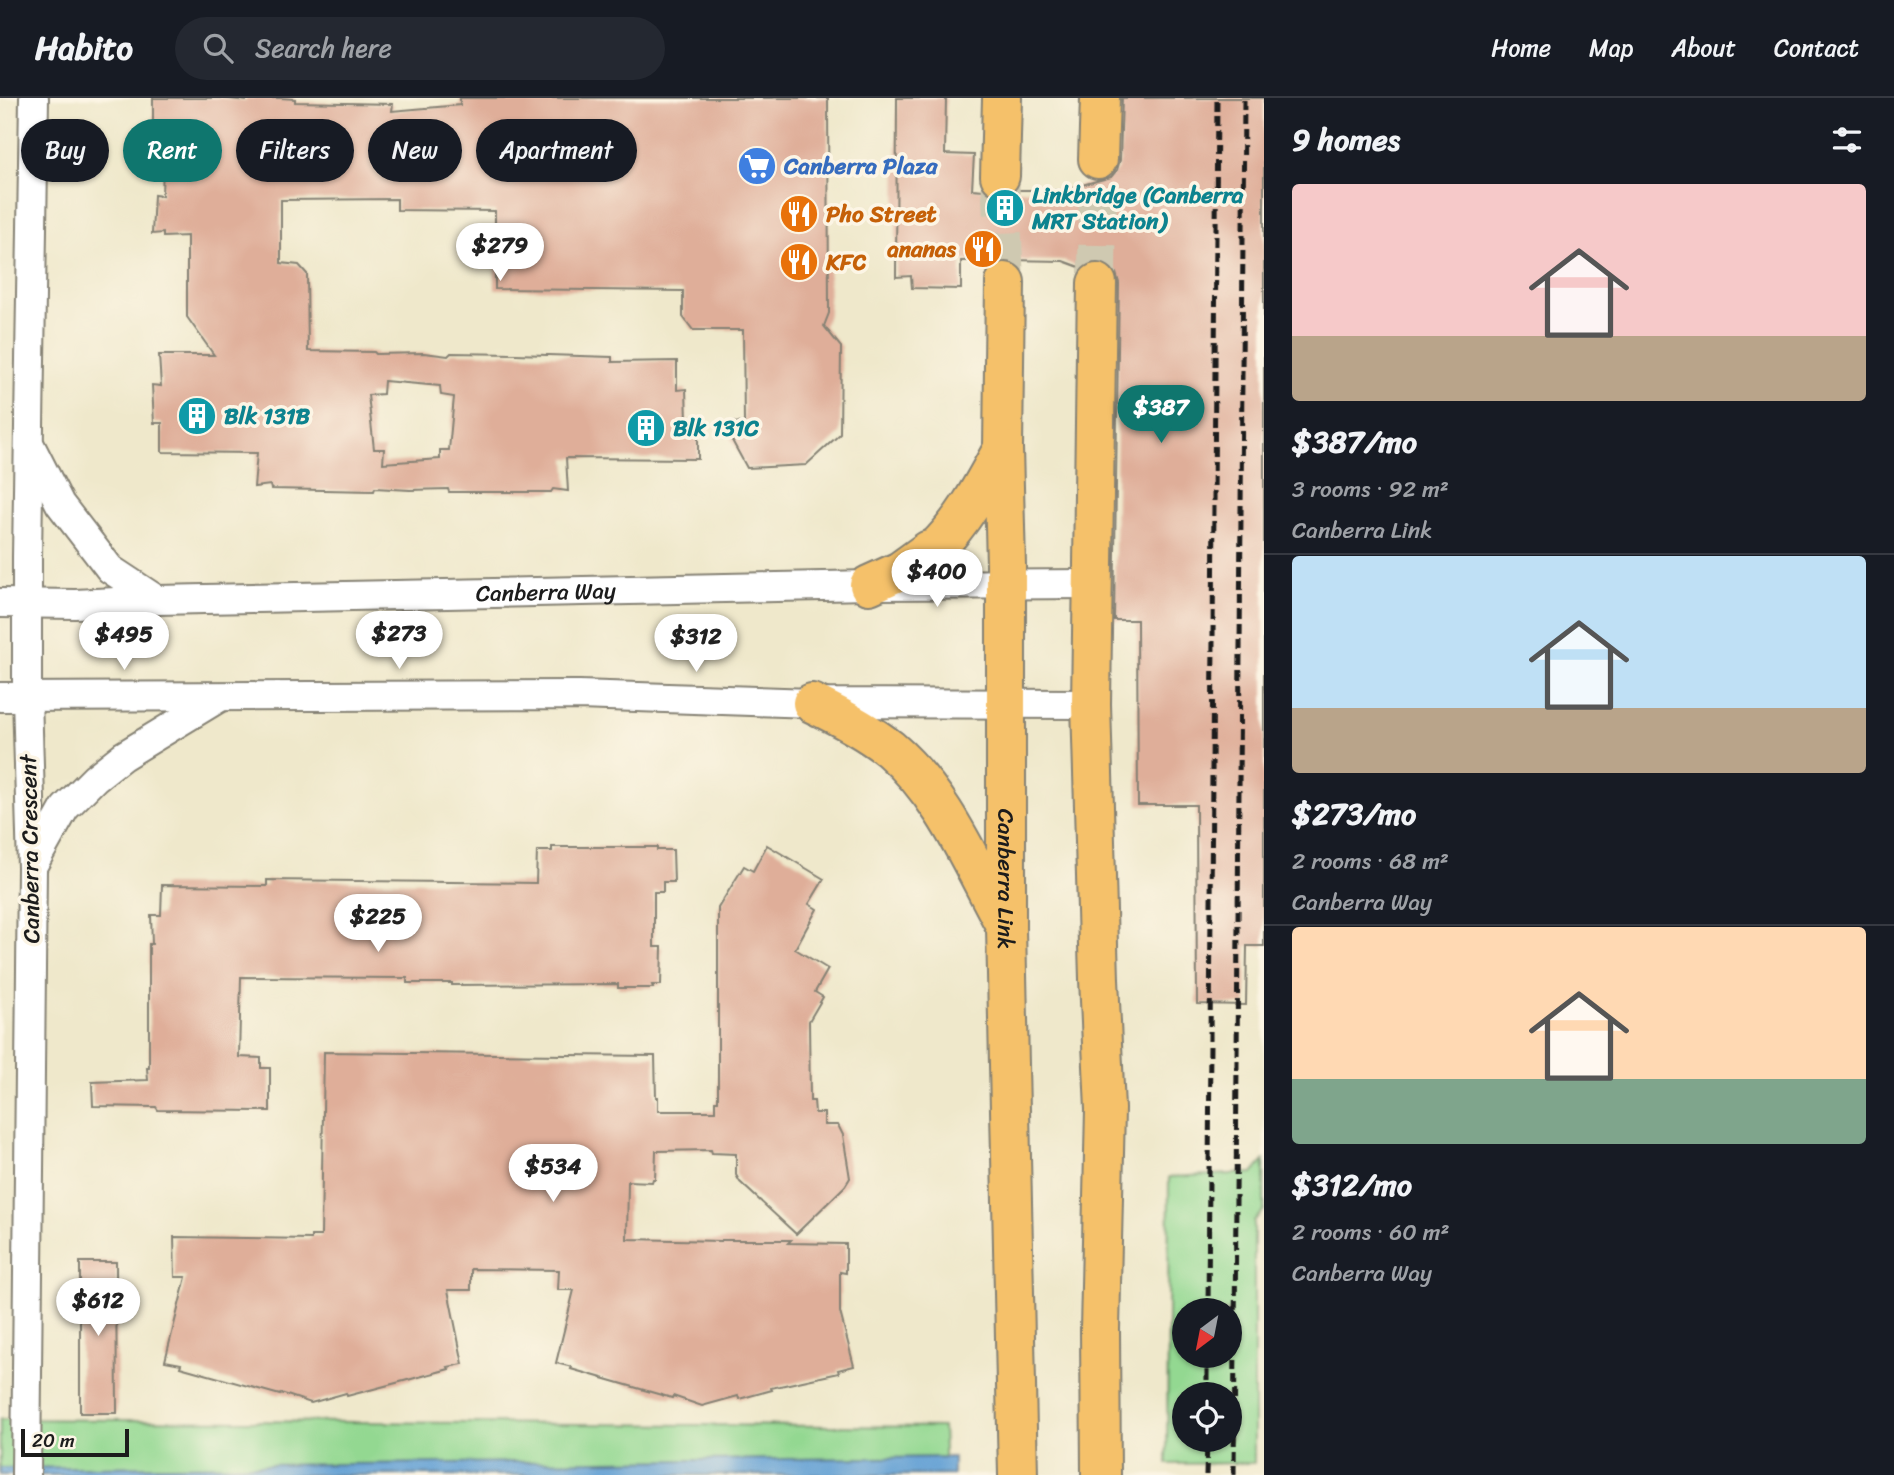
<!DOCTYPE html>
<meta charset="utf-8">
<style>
:root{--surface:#171b24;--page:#242831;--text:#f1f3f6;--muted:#9ea1a6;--line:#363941;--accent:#0f766e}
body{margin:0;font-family:Sriracha,sans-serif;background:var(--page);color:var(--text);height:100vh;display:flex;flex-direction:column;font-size:26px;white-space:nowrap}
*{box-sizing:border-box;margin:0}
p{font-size:23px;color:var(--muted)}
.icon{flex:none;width:38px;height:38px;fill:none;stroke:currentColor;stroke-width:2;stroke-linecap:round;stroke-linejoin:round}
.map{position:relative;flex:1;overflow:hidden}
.details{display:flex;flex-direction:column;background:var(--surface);width:630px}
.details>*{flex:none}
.banner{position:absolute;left:21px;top:21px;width:665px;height:63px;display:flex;gap:14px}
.needle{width:46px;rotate:212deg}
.fabs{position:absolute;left:1172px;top:1200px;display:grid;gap:14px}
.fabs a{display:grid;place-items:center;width:70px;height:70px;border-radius:50%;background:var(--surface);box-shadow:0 2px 5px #0004;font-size:35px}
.scale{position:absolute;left:21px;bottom:18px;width:108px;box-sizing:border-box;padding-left:7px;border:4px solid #1c1c1c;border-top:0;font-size:19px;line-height:24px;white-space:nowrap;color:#1c1c1c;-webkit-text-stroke:5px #fcf5e5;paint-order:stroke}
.price{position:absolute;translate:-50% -60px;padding:0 16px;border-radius:24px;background:#fff;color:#222;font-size:23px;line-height:46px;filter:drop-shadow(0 2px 4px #0008)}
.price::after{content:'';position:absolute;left:50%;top:42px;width:21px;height:16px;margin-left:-10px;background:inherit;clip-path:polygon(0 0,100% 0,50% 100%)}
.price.on{background:var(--accent);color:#fff}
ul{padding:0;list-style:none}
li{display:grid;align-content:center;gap:14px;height:371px;padding:0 28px}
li+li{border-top:2px solid var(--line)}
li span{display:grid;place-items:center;height:217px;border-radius:7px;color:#555}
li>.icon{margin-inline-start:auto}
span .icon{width:126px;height:126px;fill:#fffc;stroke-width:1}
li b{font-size:30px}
h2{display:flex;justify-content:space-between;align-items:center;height:84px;padding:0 28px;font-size:30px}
.chip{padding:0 24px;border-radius:32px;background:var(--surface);box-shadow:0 2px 5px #0004;font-size:24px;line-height:63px}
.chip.on{background:var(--accent);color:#fff}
header{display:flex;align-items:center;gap:42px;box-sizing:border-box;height:98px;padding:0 35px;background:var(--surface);border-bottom:2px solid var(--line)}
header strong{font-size:33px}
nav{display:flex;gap:38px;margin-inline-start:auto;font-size:24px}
.search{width:490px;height:63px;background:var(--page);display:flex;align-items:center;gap:18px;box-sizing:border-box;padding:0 24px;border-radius:38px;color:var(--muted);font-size:26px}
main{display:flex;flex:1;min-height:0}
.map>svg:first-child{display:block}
.green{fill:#93d891;stroke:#587a56;stroke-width:2;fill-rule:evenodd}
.water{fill:#63a0d4;stroke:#405e78;stroke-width:2}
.building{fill:#dfae99;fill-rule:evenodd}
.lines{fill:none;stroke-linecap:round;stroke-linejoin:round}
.primary-tunnel{stroke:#cfc9b1;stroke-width:38;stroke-dasharray:38 19;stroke-linecap:butt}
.minor-casing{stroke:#868274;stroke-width:32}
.primary-casing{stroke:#868274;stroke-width:42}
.minor{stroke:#fff;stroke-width:28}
.primary{stroke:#f5c16b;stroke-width:38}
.rail{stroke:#1c1c1c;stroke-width:5;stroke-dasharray:10 5;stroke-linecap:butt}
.labels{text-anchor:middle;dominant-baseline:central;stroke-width:7;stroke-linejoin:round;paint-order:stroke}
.shop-label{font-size:23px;font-weight:bold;fill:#366cbe;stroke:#fcf5e5;text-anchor:start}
.culture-label{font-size:23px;font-weight:bold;fill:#0d838f;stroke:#fcf5e5;text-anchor:start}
.food-label{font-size:23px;font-weight:bold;fill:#c56008;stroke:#fcf5e5;text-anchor:start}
.street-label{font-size:23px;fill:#1c1c1c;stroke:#fcf5e5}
</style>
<header>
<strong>Habito</strong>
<div class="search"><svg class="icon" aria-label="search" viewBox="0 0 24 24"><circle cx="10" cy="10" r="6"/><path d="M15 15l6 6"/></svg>Search here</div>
<nav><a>Home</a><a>Map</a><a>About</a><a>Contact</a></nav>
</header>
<main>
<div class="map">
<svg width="1264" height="1377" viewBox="0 0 1264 1377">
<rect width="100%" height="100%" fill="#fcf5e5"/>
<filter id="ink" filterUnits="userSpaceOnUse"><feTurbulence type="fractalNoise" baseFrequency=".0143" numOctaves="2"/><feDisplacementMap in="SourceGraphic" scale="14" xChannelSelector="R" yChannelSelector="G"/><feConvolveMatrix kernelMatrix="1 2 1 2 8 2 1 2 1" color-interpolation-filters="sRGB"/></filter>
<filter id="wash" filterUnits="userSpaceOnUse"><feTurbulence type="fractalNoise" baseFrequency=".00686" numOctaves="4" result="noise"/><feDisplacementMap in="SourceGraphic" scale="28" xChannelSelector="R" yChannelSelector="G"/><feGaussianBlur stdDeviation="1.57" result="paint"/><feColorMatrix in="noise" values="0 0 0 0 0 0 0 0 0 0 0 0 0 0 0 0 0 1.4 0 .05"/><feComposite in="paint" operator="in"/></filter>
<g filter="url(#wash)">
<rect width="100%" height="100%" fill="#efe8cb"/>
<!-- green -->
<g class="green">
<path d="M1264,1063V1112L1254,1123V1365L1167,1366L1169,1079L1253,1075ZM1185,1213H1230V1258H1185ZM1185,1297H1230V1342H1185Z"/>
<polygon points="0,1321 943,1329 945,1377 0,1377"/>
</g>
<!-- water -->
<polygon class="water" points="953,1359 953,1377 0,1377 0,1370"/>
<g id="blocks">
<!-- building -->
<g class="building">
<path d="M153,0H220L246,3V0H280L295,1V4L393,6L392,13L460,7V0H828L829,215L824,228L841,249L840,336L806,367L747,370L722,324L744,325L743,232H693L683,219V193L495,191V113L397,112V101L281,102V165L299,167L307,176L308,253L374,254L376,256L424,255L448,258L451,255L515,256L612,259V264L677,263V292L686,291L687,323H698V361L566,360L568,393L553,391L551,394H449L448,391L410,392L375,390L374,393L271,391L270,387L254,389L257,355L162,354V325H154L152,287L161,288L159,257H214L187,219V138L163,139V135L152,136L154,97L162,98L164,36L153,37ZM384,283L440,288L441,297L454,299L449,352H440V361L383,365L384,351H374L368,297L383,296Z"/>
<polygon points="897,0 946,0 945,56 974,57 972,91 984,92 989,97 1000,100 1010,97 1016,92 1064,92 1111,79 1117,72 1120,62 1122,0 1264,0 1264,848 1247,848 1246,907 1197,906 1196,707 1138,707 1137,522 1114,522 1119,185 1116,175 1109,167 1098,163 1087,166 1082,170 1063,163 1005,162 961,163 961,191 912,190 911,178 896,179"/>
<polygon points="767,747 824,781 809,806 817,811 795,851 828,871 815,894 823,899 809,923 810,1003 814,1003 815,1015 824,1015 824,1027 838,1027 843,1037 850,1080 845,1088 796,1136 740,1084 736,1077 736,1056 712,1055 711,1052 656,1053 655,1081 653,1081 652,1084 628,1083 627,1141 721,1143 721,1142 791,1142 788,1145 846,1146 846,1175 840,1174 840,1214 854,1268 838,1272 839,1275 771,1290 772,1292 739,1301 738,1298 702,1308 673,1298 672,1300 571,1271 572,1269 556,1265 574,1192 558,1192 559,1172 471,1171 471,1192 448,1192 463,1266 448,1269 449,1271 347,1298 346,1295 311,1305 281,1295 280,1297 180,1269 181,1266 165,1263 186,1179 175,1179 174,1139 311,1141 311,1138 321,1138 324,954 655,958 656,999 658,999 658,1013 715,1013 715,1003 718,1003 718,810 744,768 753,773"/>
<polygon points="552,749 657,749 657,752 673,752 674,784 663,784 663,794 654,794 654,849 662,849 661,887 652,887 653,890 618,890 618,886 452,887 452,885 407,885 407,880 241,879 239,959 261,960 261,970 270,970 270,1013 158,1012 156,1009 93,1008 92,984 148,982 147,970 149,970 149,846 152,846 151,817 161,817 162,787 267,788 267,782 536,785 537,753 552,753"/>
<polygon points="80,1164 116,1164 117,1315 80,1315"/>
</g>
</g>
</g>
<g filter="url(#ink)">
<use href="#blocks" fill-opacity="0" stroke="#868274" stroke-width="2"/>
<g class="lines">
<!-- primary-tunnel -->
<g class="primary-tunnel">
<polyline points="1000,78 1005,184"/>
<polyline points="1097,185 1098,61"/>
</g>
<!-- minor casing -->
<g class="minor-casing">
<g id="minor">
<polyline points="31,349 60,406 110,471 157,502"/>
<path id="s1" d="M0,505L75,506L157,502L869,487L1092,486"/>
<polyline points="0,599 579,597 812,605 1091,606"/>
<polyline points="33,767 65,710 95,680 123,658 220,599"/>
<polyline points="26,1377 32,770 27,599 27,459 34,0"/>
</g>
</g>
<!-- primary casing -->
<g class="primary-casing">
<g id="primary">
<polyline points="1098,61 1100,0"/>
<polyline points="1000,78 1002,0"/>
<path id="s2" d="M1005,184L1003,350L1006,467V830L1018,1377"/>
<polyline points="1097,185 1091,606 1099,881 1105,1011 1100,1232 1101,1377"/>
<path d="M869,487L900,473L929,452H934C964,423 983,387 1002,352"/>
<path d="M812,605C839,618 866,632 890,651C944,697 971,765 1004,825"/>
</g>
</g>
<!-- minor -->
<use href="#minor" class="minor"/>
<!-- primary -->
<use href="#primary" class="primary"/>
<!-- rail -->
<g class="rail">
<polyline points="1208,1213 1217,0"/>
<polyline points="1207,1297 1207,1258"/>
<polyline points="1206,1377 1207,1342"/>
<polyline points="1234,1377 1244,0"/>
</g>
</g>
</g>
<!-- icons -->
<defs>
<g id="supermarket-disc" transform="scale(2.0125)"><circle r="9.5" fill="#3f7fe0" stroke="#fcf5e5"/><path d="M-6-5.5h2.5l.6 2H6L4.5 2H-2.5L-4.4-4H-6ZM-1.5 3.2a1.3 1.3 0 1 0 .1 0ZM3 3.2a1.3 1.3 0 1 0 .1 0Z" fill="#fff"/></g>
<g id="building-disc" transform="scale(2.0125)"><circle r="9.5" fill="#0f9aa8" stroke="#fcf5e5"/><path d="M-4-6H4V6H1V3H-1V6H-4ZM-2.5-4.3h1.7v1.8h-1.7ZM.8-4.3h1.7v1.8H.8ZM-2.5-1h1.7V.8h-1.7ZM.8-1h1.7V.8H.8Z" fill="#fff"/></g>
<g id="restaurant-disc" transform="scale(2.0125)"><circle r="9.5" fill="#e8710a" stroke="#fcf5e5"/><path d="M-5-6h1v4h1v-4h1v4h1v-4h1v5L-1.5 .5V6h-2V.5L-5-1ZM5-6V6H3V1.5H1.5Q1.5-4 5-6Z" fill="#fff"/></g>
</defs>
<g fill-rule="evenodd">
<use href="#supermarket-disc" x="757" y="68"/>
<use href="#building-disc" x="1005" y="110"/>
<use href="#restaurant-disc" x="799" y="116"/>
<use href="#restaurant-disc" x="983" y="151"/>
<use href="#restaurant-disc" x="799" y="164"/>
<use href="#building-disc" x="197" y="318"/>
<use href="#building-disc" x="646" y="330"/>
</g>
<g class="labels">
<!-- shop labels -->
<g class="shop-label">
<text x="784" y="68">Canberra Plaza</text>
</g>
<!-- culture labels -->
<g class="culture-label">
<text x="1032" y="97">Linkbridge (Canberra<tspan x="1032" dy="26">MRT Station)</tspan></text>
<text x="224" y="318">Blk 131B</text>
<text x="673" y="330">Blk 131C</text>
</g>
<!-- food labels -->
<g class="food-label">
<text x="826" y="116">Pho Street</text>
<text x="956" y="151" text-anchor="end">ananas</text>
<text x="826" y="164">KFC</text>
</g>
<!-- street labels -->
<g class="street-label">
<text stroke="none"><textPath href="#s1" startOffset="546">Canberra Way</textPath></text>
<text transform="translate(30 751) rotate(-91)">Canberra Crescent</text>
<text stroke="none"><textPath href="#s2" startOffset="597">Canberra Link</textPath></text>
</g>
</g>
</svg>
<div class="fabs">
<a><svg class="needle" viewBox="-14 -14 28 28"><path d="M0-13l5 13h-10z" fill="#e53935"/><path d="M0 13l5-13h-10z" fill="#9ea1a6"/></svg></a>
<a><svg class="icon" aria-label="locate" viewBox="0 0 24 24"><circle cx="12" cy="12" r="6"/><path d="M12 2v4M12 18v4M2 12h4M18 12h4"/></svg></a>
</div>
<div class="scale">20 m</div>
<b class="price" style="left:500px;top:185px">$279</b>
<b class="price on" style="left:1161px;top:347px">$387</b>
<b class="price" style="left:937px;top:511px">$400</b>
<b class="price" style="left:399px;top:573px">$273</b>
<b class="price" style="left:124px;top:574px">$495</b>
<b class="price" style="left:696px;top:576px">$312</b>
<b class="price" style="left:378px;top:856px">$225</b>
<b class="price" style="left:553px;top:1106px">$534</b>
<b class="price" style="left:98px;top:1240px">$612</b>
<div class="banner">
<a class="chip">Buy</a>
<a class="chip on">Rent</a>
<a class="chip">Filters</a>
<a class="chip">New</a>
<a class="chip">Apartment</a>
</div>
</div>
<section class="details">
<h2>9 homes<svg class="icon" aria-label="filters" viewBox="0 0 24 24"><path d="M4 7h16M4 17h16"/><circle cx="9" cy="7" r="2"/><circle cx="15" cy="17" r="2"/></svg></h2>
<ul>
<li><span style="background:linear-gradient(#f6c9c9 70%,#b9a48a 0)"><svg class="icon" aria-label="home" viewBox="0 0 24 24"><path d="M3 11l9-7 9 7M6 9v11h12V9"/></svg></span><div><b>$387/mo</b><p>3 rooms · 92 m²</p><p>Canberra Link</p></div></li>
<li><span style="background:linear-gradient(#bfe0f5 70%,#b9a48a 0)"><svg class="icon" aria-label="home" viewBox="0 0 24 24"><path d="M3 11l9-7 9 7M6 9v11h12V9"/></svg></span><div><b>$273/mo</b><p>2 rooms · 68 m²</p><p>Canberra Way</p></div></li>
<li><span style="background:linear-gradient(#ffd9b3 70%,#7fa58c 0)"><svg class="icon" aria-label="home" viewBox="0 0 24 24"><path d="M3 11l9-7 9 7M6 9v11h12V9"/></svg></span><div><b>$312/mo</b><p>2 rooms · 60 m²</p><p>Canberra Way</p></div></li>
</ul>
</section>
</main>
